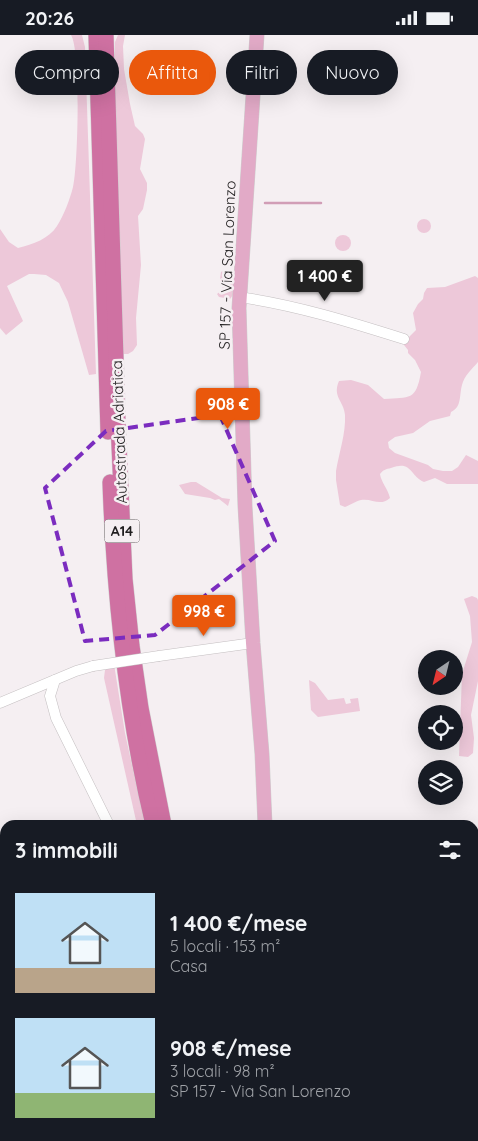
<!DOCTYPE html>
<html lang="it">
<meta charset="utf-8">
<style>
:root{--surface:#171b24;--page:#242831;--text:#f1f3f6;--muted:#9ea1a6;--accent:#ea580c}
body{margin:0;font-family:Quicksand,sans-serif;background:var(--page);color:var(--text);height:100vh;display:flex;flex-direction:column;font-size:19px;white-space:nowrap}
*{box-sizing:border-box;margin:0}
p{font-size:16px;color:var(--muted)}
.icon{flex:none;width:28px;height:28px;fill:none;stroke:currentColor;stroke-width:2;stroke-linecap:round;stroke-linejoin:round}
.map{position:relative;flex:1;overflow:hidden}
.details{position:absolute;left:0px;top:785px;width:479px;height:321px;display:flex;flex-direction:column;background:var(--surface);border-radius:15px 15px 0 0;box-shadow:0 5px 20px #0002}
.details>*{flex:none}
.top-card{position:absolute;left:15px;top:15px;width:449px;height:45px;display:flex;gap:10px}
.needle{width:32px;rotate:215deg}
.tools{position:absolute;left:418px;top:615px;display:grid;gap:10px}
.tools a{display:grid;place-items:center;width:45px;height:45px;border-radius:50%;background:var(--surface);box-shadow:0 5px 20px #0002;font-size:25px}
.price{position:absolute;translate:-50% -42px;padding:0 11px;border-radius:5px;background:var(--accent);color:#fff;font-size:16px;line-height:32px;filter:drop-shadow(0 1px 2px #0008)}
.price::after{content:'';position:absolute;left:50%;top:30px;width:15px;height:11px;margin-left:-8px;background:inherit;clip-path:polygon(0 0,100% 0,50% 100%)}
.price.active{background:#222;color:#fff}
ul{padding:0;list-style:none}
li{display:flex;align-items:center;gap:15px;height:125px;padding:0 15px}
li span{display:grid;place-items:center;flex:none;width:140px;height:100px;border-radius:0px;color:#555}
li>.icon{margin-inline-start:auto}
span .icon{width:60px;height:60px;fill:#fffc;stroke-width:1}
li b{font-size:21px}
h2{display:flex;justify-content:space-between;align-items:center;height:60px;padding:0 15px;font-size:21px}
.chip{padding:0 18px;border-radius:22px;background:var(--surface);box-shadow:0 5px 20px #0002;font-size:18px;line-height:45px}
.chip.active{background:var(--accent);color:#fff}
.status{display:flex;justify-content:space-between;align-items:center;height:35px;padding:0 25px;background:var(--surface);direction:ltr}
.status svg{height:14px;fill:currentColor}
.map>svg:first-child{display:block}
.green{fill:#edc8d9}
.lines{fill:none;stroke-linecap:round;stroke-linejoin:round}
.stream{stroke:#d19db6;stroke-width:2.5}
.minor-casing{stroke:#c4bfc1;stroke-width:11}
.major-casing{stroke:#cecece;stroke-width:15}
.highway-casing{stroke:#cecece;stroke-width:16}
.minor{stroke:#fff;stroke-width:10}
.major{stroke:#e2aac7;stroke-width:14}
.highway{stroke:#cf71a2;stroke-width:15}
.minor-bridge-casing{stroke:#c4bfc1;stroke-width:11;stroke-linecap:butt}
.minor-bridge{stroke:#fff;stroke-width:10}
.marked{fill:none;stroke:#7b2cbf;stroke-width:4;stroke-dasharray:10 6;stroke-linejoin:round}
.labels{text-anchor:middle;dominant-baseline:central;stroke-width:5;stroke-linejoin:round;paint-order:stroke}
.shield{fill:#f5eff2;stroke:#605d5e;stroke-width:1}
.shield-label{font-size:14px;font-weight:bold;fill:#201e1f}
.street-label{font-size:15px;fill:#201e1f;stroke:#f5eff2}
</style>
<div class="status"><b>20:26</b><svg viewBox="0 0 49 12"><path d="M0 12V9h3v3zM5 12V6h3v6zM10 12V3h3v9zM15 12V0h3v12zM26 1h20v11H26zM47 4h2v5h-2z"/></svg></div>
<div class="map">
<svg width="478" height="1106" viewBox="0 0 478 1106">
<rect width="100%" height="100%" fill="#f5eff2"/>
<!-- green -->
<g class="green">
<path d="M71,0H82L85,12L96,339L89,340L68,267L59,248L46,240L34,239H29L7,251L23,286L6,300L0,293V194L9,207L18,213C33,209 49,204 57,191C64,180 70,164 73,152C78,131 81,15 71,0Z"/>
<polygon points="118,0 125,0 123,11 124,34 130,69 135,91 143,99 145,104 140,134 147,148 147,155 143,174 138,181 141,230 136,283 137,310 133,316 128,319 121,319 116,160 115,22 115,7"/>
<circle cx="424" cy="191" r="7"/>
<circle cx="343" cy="208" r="8"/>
<polygon points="224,235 230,236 234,239 233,260 230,264 219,262 217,259 223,254 220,244 221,237"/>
<path d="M475,241L478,243V327C472,334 464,341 462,350C459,361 462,372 451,377L450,381L430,386L413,398L395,402L388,407L389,413L395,418L428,430L433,434L443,436H452L458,432L466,420L478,426V449H447L435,443L424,447C409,440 412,425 391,433C386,434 383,435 380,439C381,447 388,454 390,463C380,472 372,463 361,465C356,466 350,470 345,472L340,470L336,445V436C339,418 346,398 345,380C344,366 332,362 339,346L351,345L368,350L384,364C410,362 416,366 421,337L415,325L408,318V315L404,310L405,306L416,295L413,278L418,269L423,264L424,258L427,253L445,252Z"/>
<polygon points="191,447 196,447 222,463 230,464 228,471 219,464 215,465 210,463 185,459 179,450"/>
<polygon points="472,561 477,563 478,565 478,646 471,680 474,703 473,718 468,722 459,721 462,639 472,607 470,581 464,564"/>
<polygon points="114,629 125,698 145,790 137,790 104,643 105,635"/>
<polygon points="309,645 315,648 328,665 344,663 346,669 351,668 350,664 358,663 360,676 318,682 311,675"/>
<polygon points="478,816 478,918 474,917 474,817"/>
<polygon points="478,1047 478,1106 281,1106 280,1101 474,1101 474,1051"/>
</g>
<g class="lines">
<!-- stream -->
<polyline class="stream" points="265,168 321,168"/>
<!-- minor casing -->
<g class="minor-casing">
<g id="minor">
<path d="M239,262C296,270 350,287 404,304"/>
<polyline points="159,621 253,608"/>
<polyline points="55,645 50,661 56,683 109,790"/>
<polyline points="0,668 76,636 93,631"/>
<polyline points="225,1101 227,1106"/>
</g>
</g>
<!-- major casing -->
<g class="major-casing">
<g id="major">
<polyline points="257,0 239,273 245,471 253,608 262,719 265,790"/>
<polyline points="276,1101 277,1106"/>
</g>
</g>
<!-- highway casing -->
<g class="highway-casing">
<g id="highway">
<polyline points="96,0 108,397"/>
<polyline points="106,0 118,388 125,544 132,611 141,673 164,790"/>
<path d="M110,447C114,563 126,678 153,790"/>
<polyline points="257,1101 259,1106"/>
</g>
</g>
<!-- minor -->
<use href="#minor" class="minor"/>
<!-- major -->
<use href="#major" class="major"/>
<!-- highway -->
<use href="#highway" class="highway"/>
<!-- minor-bridge casing -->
<g class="minor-bridge-casing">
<polyline id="minor-bridge" points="93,631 159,621"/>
</g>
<!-- minor-bridge -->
<use href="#minor-bridge" class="minor-bridge"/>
</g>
<!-- marked area -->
<path class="marked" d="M220,380L275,506L155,600L85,606L45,453L106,396Z"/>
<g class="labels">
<!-- shield labels -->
<rect class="shield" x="104.5" y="484.5" width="35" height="23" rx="4"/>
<g class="shield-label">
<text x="122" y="496">A14</text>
</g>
<!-- street labels -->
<g class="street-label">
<text transform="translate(227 230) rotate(-88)">SP 157 - Via San Lorenzo</text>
<text transform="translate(119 397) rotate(-92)">Autostrada Adriatica</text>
</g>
</g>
</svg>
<div class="tools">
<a><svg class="needle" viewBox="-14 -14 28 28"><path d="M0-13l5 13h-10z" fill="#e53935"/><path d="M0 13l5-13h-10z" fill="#9ea1a6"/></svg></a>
<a><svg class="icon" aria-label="locate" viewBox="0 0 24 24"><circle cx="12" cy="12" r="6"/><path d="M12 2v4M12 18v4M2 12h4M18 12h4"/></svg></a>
<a><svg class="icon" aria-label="layers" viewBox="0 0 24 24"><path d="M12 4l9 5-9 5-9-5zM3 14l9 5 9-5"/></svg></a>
</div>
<b class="price active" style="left:325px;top:267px">1 400 €</b>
<b class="price" style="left:228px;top:395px">908 €</b>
<b class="price" style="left:204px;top:602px">998 €</b>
<div class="top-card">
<a class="chip">Compra</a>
<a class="chip active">Affitta</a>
<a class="chip">Filtri</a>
<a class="chip">Nuovo</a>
</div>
<section class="details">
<h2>3 immobili<svg class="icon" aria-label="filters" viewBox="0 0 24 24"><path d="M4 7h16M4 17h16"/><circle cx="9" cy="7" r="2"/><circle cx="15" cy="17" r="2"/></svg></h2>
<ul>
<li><span style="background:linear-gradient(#bfe0f5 75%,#b9a48a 0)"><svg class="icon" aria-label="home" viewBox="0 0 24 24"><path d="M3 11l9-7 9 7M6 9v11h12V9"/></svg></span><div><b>1 400 €/mese</b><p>5 locali · 153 m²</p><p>Casa</p></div></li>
<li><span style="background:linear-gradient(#bfe0f5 75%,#8fb573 0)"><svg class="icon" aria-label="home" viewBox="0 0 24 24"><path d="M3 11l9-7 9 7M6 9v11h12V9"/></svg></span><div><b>908 €/mese</b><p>3 locali · 98 m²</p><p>SP 157 - Via San Lorenzo</p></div></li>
</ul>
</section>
</div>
